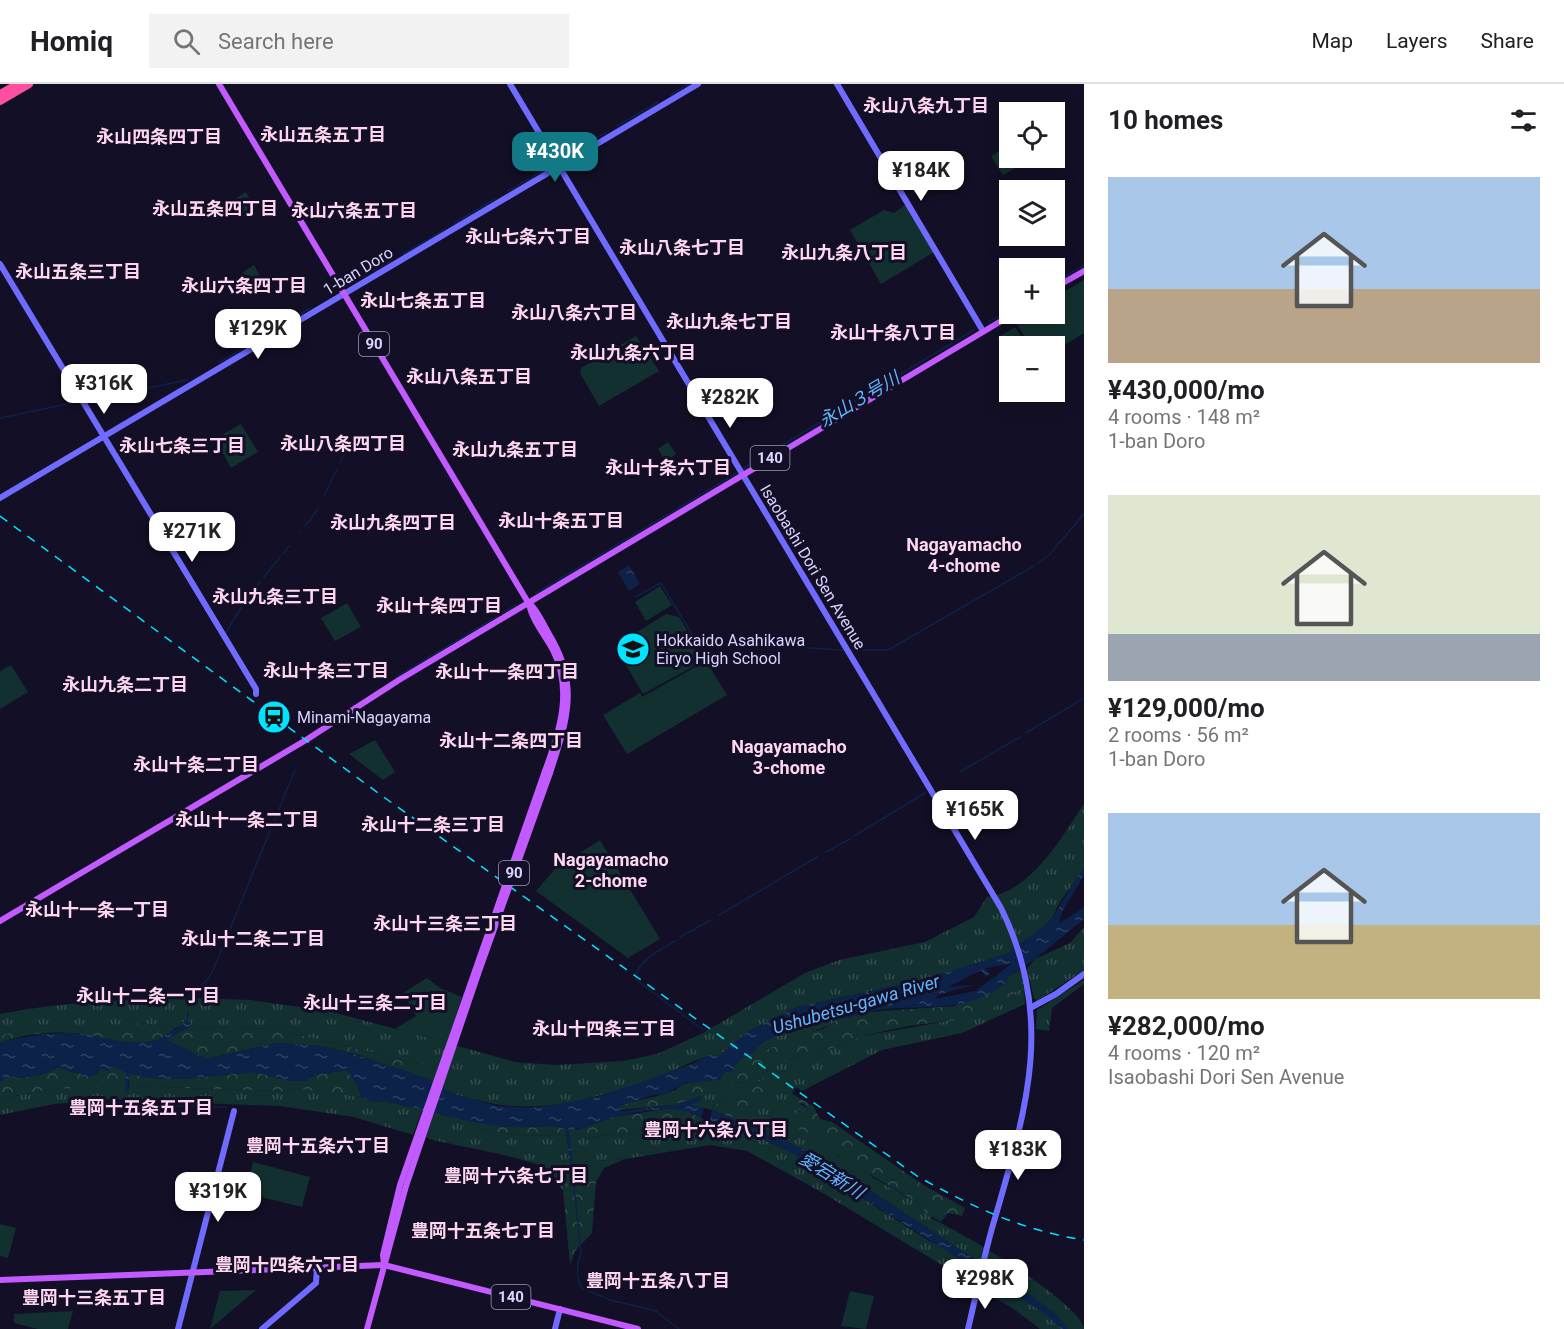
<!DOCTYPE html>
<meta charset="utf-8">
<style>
:root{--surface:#fff;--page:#f2f2f2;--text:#202124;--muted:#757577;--line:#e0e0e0;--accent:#127987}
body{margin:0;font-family:Roboto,"Noto Sans JP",sans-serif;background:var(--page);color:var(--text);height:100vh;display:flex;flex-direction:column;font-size:22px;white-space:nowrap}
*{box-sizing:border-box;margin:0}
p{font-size:20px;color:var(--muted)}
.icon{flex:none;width:33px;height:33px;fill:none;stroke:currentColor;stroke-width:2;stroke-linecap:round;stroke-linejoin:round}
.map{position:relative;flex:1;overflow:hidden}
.drawer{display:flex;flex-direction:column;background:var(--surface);width:480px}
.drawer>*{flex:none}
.buttons{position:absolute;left:999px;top:18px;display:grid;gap:12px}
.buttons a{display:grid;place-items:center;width:66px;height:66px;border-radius:0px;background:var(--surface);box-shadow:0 3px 15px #0003;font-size:30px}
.price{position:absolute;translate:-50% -51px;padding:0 14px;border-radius:12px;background:#fff;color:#222;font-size:20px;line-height:39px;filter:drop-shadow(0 2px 3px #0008)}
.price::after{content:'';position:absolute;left:50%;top:36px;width:18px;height:14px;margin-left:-9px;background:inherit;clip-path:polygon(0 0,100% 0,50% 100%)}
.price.selected{background:var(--accent);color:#fff}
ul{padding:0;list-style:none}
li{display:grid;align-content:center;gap:12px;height:318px;padding:0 24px}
li span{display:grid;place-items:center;height:186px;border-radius:0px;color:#555}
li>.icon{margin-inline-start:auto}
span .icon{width:108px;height:108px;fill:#fffc;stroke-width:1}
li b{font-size:26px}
h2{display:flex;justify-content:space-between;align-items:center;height:72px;padding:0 24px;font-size:26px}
header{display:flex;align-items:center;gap:36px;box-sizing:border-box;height:84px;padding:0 30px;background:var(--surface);border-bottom:2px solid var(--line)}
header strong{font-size:28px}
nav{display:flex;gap:33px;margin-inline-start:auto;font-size:21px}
.search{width:420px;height:54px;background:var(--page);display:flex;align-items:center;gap:15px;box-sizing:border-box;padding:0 21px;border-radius:0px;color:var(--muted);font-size:22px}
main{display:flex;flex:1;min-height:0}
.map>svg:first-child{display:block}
.grass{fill:url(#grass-tufts)}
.forest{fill:url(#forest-crowns)}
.park{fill:#12302f}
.water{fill:url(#water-ripples);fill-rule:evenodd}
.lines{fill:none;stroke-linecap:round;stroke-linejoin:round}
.stream{stroke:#0c2248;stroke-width:1.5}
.secondary{stroke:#6f6bff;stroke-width:6}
.primary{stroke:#c25bff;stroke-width:6}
.highway{stroke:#ff4fa3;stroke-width:8}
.rail{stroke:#00e5ff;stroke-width:1.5;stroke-dasharray:9 8;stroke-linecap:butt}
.primary-bridge{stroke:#c25bff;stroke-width:6}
.labels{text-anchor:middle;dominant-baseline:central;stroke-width:6;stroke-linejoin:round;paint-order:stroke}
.shield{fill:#130f26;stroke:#9e99be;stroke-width:1.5}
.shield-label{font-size:15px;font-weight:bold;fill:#d9d4ff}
.street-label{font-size:16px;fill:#d9d4ff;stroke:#130f26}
.poi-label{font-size:16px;fill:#d9d4ff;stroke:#130f26;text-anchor:start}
.neighbourhood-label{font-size:18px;font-weight:bold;fill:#ffd6f0;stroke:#130f26}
.water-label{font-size:18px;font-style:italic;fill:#62b6ff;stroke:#130f26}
</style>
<header>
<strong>Homiq</strong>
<div class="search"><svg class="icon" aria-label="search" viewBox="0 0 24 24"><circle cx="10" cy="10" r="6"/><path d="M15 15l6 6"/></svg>Search here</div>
<nav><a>Map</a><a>Layers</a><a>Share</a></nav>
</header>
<main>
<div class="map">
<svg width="1084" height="1245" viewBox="0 0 1084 1245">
<defs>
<pattern id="grass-tufts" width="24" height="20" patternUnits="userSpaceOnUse" patternTransform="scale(1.5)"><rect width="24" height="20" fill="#12302f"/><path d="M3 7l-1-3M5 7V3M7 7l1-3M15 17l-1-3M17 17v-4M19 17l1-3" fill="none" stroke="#344d4e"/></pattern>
<pattern id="forest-crowns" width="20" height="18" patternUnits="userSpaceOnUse" patternTransform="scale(1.5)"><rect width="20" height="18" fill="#12302f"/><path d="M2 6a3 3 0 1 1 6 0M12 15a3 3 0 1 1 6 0" fill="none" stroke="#344d4e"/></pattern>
<pattern id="water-ripples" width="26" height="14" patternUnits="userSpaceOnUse" patternTransform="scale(1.5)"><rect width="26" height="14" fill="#0c2248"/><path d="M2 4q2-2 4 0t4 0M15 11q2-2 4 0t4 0" fill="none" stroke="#2f4163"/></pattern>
</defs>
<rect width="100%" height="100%" fill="#130f26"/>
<!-- grass -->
<g class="grass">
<path d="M1084,720V784L1081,789L1060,818L1051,836L1032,853L1017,861L1019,867L922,896L797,923L750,946L719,972C702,970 684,983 668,989C607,1011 542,1034 477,1016C464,1013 449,1011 440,1001L454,961L515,978L556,981L623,977L657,970L703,949L805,889L839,876L925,858L974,833L987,813C1031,808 1061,754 1084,720Z"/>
<polygon points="1084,843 1084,886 1037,917 1034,914 1027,885 1035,875 1070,859"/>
<polygon points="1084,896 1084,900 1052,924 1049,947 1036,945 1037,926"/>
<path d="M1024,900L1025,920L962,949L882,966L802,1007L796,1003L789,1014L809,1025L804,1046L831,1058L838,1073L849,1076L875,1095L925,1123L932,1135C959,1146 1081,1219 1084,1245H1040L1011,1223L973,1203L965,1195L816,1105L747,1067L710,1061L625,1075L581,1078L564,1076L567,1097L563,1106C558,1100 555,1092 550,1087C539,1075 449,1061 426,1054L434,1029L475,1038V1043L519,1052L562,1051L583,1054L635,1048L673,1038L691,1043L701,1034L730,1041L789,1067L929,1157L981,1179L817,1072L767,1048L765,1041L750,1035V1024L760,1014L787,1001L785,987C766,996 722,1009 712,1026L689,1021L701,1012L719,1007L732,999L746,998L789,975L803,971H815L862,952L942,938L1000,921Z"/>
<path d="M195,914L250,916L328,927L449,959L440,985L274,945L189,943L191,938H183L182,942L175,944L141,939L0,951V930C64,917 130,916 195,914Z"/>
<polygon points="834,930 845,935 769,965 757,962 772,953"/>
<polygon points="110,1001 126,1002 125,1008 128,1008 129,1002 282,1007 294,1004 307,1005 361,1013 373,1018 385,1017 422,1026 413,1051 354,1033 280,1022 224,1020 110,1015 54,1020 0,1031 0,1015 52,1005"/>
</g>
<!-- forest -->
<g class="forest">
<path d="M1020,886L1024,900L1000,921L971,934L908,942L862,952L815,971H803L789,975L746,998L732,999L719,1007L674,1021L619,1026V1022C637,1015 655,1014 673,1007C677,1006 679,1001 684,1000C699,996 715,1001 726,987L731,988L737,978L757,962L769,965L801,951L823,945L837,936L868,928L955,922Z"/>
<path d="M141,939L175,944C171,947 169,950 165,953C141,968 98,951 73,949C51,947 21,950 0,959V951L29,946Z"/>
<polygon points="189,943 274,945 440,985 435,1000 359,971 321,962 276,959 210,974 202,973 166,956"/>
<path d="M112,982L126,988V1002L52,1005L0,1015V998L6,993C16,997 51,990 59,983L71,988L96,990L101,984L106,985Z"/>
<polygon points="346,986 356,998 361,1013 294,1004 282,1007 129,1002 129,989 148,994 184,995 254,988 292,997 304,997 315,991"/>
<path d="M784,987L791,995C782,1009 762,1011 750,1024L751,1034L765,1041L767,1048L712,1026C722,1009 766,996 784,987Z"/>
<polygon points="791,1009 813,1022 820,1035 832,1038 925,1102 965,1124 962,1132 948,1129 941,1138 924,1128 925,1123 828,1066 830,1058 797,1044 793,1032 799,1025 807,1028 809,1025 803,1020 790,1017 789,1014"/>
<polygon points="673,1024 687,1027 701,1034 691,1043 673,1038 635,1048 583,1054 562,1051 519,1052 475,1043 475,1038 504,1043 556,1042 578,1046 613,1033"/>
<polygon points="574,1072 581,1078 625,1075 604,1084 596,1098 592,1149 575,1167 570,1181 563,1106 567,1097 564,1076"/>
</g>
<!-- park -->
<g class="park">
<polygon points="1009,61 1010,74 1022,74 1025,79 1003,91 991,72"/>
<polygon points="246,108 256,126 243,134 233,116"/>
<polygon points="908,119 936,167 881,200 850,146 884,126 894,129"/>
<polygon points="254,181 264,199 253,205 242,189"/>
<polygon points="1084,196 1084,249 1055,267 1054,262 1030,262 1015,237 1027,230 1054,230 1055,213"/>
<polygon points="1015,243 1027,262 1010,262 1009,274 997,254"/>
<polygon points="636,252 659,287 599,322 580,289 581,284"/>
<polygon points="241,340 258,368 231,384 215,355"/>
<polygon points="668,358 676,370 671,374 676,383 671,387 658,365"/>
<polygon points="660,502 672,521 646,537 635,518"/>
<polygon points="347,519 361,543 335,557 321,534"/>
<polygon points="666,530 679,533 705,576 643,610 620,571 622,561 626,559 624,556"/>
<polygon points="706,577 727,611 627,670 603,631 640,609 642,613"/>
<polygon points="11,581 28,608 0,625 0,587"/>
<polygon points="375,656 395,688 383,696 349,670"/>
<polygon points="600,756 660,855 628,874 536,807 555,785"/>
<polygon points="427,894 440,904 462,913 447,959 395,945 416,932 403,909"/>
<polygon points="253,1078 310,1093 302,1123 245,1109"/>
<polygon points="0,1140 16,1144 8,1174 0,1172"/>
<polygon points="256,1206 210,1245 220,1207"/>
<polygon points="850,1207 874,1212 866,1245 841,1242"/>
<polygon points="73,1227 68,1245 38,1245 14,1239 14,1230"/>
</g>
<!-- water -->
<g class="water">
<polygon points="629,481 640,500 629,507 618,488"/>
<path d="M1084,783V791L1062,828L1059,840L1084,823V835L1035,875L1008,893V897C969,932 918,919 871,927C863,929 853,933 845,935L834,930L772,953L757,962V966L737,978L731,989L726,987L720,996L684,999L665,1010L653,1011L619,1022L621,1027L674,1021L701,1012L702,1017L690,1021L704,1024L701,1034C683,1019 637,1027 614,1033C598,1037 586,1047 569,1045L572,1075H570L565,1045C547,1039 524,1044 505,1043C464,1039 425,1025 385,1017L373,1018L361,1013L356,998L346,986L315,991L304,997H292L254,988L184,995L148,994L129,989L128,1008H125L126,988L112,982L108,987L101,984L92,993L84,994L79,988H71L59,983C51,990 15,997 6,993L0,998V959L5,957C26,952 48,949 70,949C102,949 141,971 170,948C176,943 181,946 184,937L191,938L189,943L166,956L202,973L210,974L276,959L321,962L347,968L427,994L454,1010L497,1022L531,1024L598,1013L690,981L708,971L719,972L750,946L797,923L922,896L1008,869L1051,836ZM1011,880L976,907L935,915L941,905L938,911L973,901L948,903L981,886L986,893L990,891L985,884Z"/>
<polygon points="712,1026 758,1043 817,1072 1033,1213 1054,1228 1069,1245 1061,1245 1044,1229 789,1067 730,1041 709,1037"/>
</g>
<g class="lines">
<!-- stream -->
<g class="stream">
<polyline points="670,11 689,0"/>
<polyline points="617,42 658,18"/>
<polyline points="593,55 606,49"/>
<polyline points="508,107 552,82"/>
<polyline points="455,139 496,114"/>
<polyline points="403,170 444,146"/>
<polyline points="364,192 391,177"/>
<polyline points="1054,199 1084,181"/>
<polyline points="988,238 1010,226"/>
<polyline points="265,251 309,225"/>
<polyline points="220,278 257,256"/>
<polyline points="86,316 188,296"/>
<polyline points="0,334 82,317"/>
<polyline points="340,379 353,353"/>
<polyline points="744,384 974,246"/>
<polyline points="324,412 337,385"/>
<polyline points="305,442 318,425"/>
<polyline points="300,450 301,448"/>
<polyline points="283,470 289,462"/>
<polyline points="1037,480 1049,471 1084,430"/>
<polyline points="264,493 280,473"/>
<polyline points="536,509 737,389"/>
<polyline points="635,513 661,499 696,557 843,566"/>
<polyline points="244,518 260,498"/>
<polyline points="225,550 242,522"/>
<polyline points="852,566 888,566 1034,482"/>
<polyline points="396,593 516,521"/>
<polyline points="1026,649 1084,614"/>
<polyline points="960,688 1020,653"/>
<polyline points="854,752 925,709"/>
<polyline points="826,768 850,755"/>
<polyline points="719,831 817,773"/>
<polyline points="680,853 711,836"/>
<path d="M675,857C660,866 638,876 635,895L703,946"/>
<path d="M188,918L191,906C203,903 209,895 214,884L295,686"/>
<polyline points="187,939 188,927"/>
<polyline points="126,1016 126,1021 227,1023"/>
<path d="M571,1075L581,1168C577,1182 575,1190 582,1204L610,1216L656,1227L679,1245"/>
</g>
<!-- secondary -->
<g class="secondary">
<path d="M510,0L1001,824C1055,933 1027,1024 995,1134C984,1170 977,1208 968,1245"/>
<polyline points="837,0 983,247"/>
<polyline points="0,180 256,605 256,610"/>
<polyline points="0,414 698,0"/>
<polyline points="1032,923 1056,910 1084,890"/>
<polyline points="178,1245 234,1027"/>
<polyline points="262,1245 316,1199 317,1183"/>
<polyline points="555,1245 560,1225"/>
</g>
<!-- primary -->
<g class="primary">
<path d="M219,0L529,520C532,536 545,551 553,566C573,606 560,647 545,687"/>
<polyline points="1054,204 1084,187"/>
<path d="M532,522C539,530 544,541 549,550C580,600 567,637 550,689"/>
<polyline points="0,837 306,656 399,596 1013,230"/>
<polyline points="384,1181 383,1171 400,1101 475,887"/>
<polyline points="0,1196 384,1181 638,1245"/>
<polyline points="367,1245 406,1102 478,890"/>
</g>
<!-- highway -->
<g class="highway">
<polyline points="0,10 18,0"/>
<polyline points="0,17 29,0"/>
</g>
<!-- rail -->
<path class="rail" d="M0,432L385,714L917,1092C970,1122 1024,1147 1084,1156"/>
<!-- primary-bridge -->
<g class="primary-bridge">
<polyline points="475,887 545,687"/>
<polyline points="478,890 550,689"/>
</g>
</g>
<!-- icons -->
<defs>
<g id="school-disc" transform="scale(1.725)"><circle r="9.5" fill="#00e5ff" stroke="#130f26"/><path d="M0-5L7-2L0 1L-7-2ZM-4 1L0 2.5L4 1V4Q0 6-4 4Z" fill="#111"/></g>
<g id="station-disc" transform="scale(1.725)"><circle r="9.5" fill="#00e5ff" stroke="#130f26"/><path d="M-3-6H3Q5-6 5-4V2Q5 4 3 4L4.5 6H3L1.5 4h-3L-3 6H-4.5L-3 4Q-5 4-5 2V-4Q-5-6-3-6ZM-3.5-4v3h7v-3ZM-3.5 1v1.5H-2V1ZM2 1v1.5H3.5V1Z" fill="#111"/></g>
</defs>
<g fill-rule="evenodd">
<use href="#school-disc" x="633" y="565"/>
<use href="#station-disc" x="274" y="633"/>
</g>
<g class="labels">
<!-- shield labels -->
<g class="shield">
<rect x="359" y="248" width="30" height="24" rx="4.5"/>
<rect x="750.5" y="362" width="39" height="24" rx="4.5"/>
<rect x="499" y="777" width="30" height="24" rx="4.5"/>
<rect x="491.5" y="1201" width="39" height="24" rx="4.5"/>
</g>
<g class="shield-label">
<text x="374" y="260">90</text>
<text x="770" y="374">140</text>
<text x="514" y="789">90</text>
<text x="511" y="1213">140</text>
</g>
<!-- street labels -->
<g class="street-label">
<text transform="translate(358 187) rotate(-31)">1-ban Doro</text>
<text transform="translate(813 483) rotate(59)">Isaobashi Dori Sen Avenue</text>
</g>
<!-- poi labels -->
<g class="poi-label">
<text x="656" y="556">Hokkaido Asahikawa<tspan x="656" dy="18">Eiryo High School</tspan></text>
<text x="297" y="633">Minami-Nagayama</text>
</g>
<!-- neighbourhood labels -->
<g class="neighbourhood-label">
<text x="926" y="21">永山八条九丁目</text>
<text x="323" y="50">永山五条五丁目</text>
<text x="159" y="52">永山四条四丁目</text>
<text x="215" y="124">永山五条四丁目</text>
<text x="354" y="126">永山六条五丁目</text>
<text x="528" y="152">永山七条六丁目</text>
<text x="682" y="163">永山八条七丁目</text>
<text x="844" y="168">永山九条八丁目</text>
<text x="78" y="187">永山五条三丁目</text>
<text x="244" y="201">永山六条四丁目</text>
<text x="423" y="216">永山七条五丁目</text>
<text x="574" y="228">永山八条六丁目</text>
<text x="729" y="237">永山九条七丁目</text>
<text x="893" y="248">永山十条八丁目</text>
<text x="633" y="268">永山九条六丁目</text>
<text x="469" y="292">永山八条五丁目</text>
<text x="343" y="359">永山八条四丁目</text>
<text x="182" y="361">永山七条三丁目</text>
<text x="515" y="365">永山九条五丁目</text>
<text x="668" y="383">永山十条六丁目</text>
<text x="561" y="436">永山十条五丁目</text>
<text x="393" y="438">永山九条四丁目</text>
<text x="964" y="460">Nagayamacho<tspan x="964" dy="21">4-chome</tspan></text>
<text x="275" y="512">永山九条三丁目</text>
<text x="439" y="521">永山十条四丁目</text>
<text x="326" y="586">永山十条三丁目</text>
<text x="507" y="587">永山十一条四丁目</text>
<text x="125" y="600">永山九条二丁目</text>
<text x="511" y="656">永山十二条四丁目</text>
<text x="789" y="662">Nagayamacho<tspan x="789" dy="21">3-chome</tspan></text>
<text x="196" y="680">永山十条二丁目</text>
<text x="247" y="735">永山十一条二丁目</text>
<text x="433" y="740">永山十二条三丁目</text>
<text x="611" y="775">Nagayamacho<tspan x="611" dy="21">2-chome</tspan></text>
<text x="97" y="825">永山十一条一丁目</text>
<text x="445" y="839">永山十三条三丁目</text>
<text x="253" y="854">永山十二条二丁目</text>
<text x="148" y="911">永山十二条一丁目</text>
<text x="375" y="918">永山十三条二丁目</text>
<text x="604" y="944">永山十四条三丁目</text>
<text x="141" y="1023">豊岡十五条五丁目</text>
<text x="716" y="1045">豊岡十六条八丁目</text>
<text x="318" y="1061">豊岡十五条六丁目</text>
<text x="516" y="1091">豊岡十六条七丁目</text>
<text x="483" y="1146">豊岡十五条七丁目</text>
<text x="287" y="1180">豊岡十四条六丁目</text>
<text x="658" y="1196">豊岡十五条八丁目</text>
<text x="94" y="1213">豊岡十三条五丁目</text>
</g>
<!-- water labels -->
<g class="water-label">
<text transform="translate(859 315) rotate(-31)">永山３号川</text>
<text transform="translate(856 920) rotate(-16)">Ushubetsu-gawa River</text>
<text transform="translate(832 1091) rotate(32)">愛宕新川</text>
</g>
</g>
</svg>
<div class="buttons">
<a><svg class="icon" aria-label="locate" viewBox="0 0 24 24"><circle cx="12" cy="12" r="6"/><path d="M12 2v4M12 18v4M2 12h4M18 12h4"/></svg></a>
<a><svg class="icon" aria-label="layers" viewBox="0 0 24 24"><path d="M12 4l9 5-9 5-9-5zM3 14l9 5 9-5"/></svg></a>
<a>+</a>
<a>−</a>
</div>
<b class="price selected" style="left:555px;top:99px">¥430K</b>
<b class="price" style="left:921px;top:118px">¥184K</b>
<b class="price" style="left:258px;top:276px">¥129K</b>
<b class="price" style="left:104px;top:331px">¥316K</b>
<b class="price" style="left:730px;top:345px">¥282K</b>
<b class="price" style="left:192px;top:479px">¥271K</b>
<b class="price" style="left:975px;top:757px">¥165K</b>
<b class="price" style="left:1018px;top:1097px">¥183K</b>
<b class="price" style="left:218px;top:1139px">¥319K</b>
<b class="price" style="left:985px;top:1226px">¥298K</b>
</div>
<section class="drawer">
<h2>10 homes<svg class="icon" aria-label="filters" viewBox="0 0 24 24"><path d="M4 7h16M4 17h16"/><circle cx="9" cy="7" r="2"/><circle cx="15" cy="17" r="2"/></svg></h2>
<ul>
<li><span style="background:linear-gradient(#a9c7e8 60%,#b9a48a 0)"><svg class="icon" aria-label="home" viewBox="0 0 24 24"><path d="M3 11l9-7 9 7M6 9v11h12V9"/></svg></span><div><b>¥430,000/mo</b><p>4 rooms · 148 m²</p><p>1-ban Doro</p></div></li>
<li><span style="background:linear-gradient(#dfe7d0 75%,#9aa5b1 0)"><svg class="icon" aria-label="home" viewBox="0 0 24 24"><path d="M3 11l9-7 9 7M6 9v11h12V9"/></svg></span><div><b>¥129,000/mo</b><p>2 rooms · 56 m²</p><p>1-ban Doro</p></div></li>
<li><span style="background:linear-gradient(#a9c7e8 60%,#c2b280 0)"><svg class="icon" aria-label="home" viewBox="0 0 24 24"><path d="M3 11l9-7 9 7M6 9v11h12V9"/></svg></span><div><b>¥282,000/mo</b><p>4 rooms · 120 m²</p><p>Isaobashi Dori Sen Avenue</p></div></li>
</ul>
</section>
</main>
